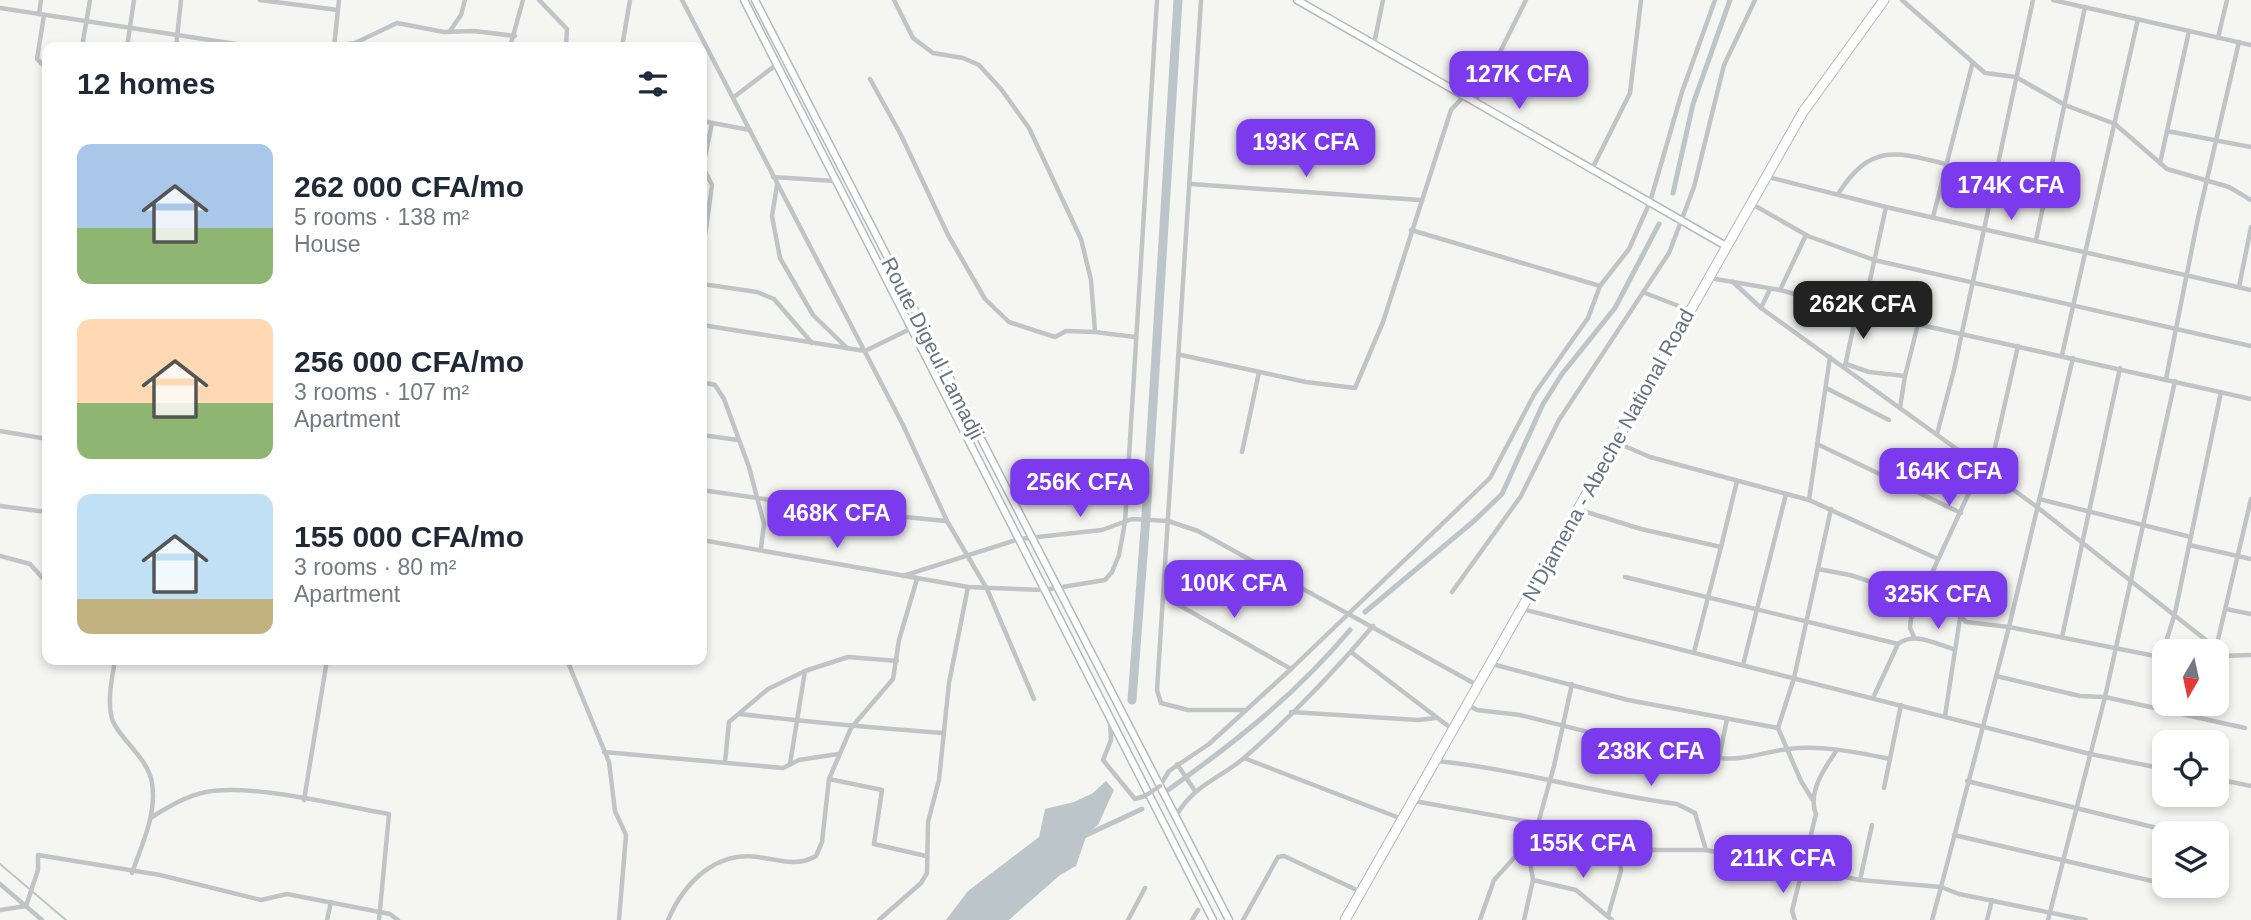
<!DOCTYPE html>
<meta charset="utf-8">
<style>
:root{--surface:#fff;--page:#f2f2f3;--text:#1f2937;--muted:#747a83;--accent:#7c3aed}
body{margin:0;font-family:Helvetica,sans-serif;background:var(--page);color:var(--text);height:100vh;display:flex;flex-direction:column;font-size:26px;white-space:nowrap}
*{box-sizing:border-box;margin:0}
p{font-size:23px;color:var(--muted)}
.icon{flex:none;width:38px;height:38px;fill:none;stroke:currentColor;stroke-width:2;stroke-linecap:round;stroke-linejoin:round}
.map{position:relative;flex:1;overflow:hidden}
.sheet{position:absolute;left:42px;top:42px;width:665px;height:623px;display:flex;flex-direction:column;background:var(--surface);border-radius:14px;box-shadow:0 4px 10px #0003}
.sheet>*{flex:none}
.needle{width:46px;rotate:189deg}
.controls{position:absolute;left:2152px;top:639px;display:grid;gap:14px}
.controls a{display:grid;place-items:center;width:77px;height:77px;border-radius:14px;background:var(--surface);box-shadow:0 4px 10px #0003;font-size:35px}
.price{position:absolute;translate:-50% -60px;padding:0 16px;border-radius:14px;background:var(--accent);color:#fff;font-size:23px;line-height:46px;filter:drop-shadow(0 2px 4px #0008)}
.price::after{content:'';position:absolute;left:50%;top:42px;width:21px;height:16px;margin-left:-10px;background:inherit;clip-path:polygon(0 0,100% 0,50% 100%)}
.price.on{background:#222;color:#fff}
ul{padding:0;list-style:none}
li{display:flex;align-items:center;gap:21px;height:175px;padding:0 35px}
li span{display:grid;place-items:center;flex:none;width:196px;height:140px;border-radius:14px;color:#555}
li>.icon{margin-inline-start:auto}
span .icon{width:84px;height:84px;fill:#fffc;stroke-width:1}
li b{font-size:30px}
h2{display:flex;justify-content:space-between;align-items:center;height:84px;padding:0 35px;font-size:30px}
.map>svg:first-child{display:block}
.water{fill:#bcc5ca}
.lines{fill:none;stroke-linecap:round;stroke-linejoin:round}
.stream{stroke:#bcc5ca;stroke-width:2}
.canal{stroke:#bcc5ca;stroke-width:5}
.river{stroke:#bcc5ca;stroke-width:9}
.secondary-casing{stroke:#b5b9be;stroke-width:9}
.highway-casing{stroke:#b5b8bb;stroke-width:11}
.street{stroke:#c0c4c7;stroke-width:4.5}
.secondary{stroke:#fff;stroke-width:6}
.highway{stroke:#fff;stroke-width:9}
.street-bridge{stroke:#c0c4c7;stroke-width:4.5}
.labels{text-anchor:middle;dominant-baseline:central;stroke-width:7;stroke-linejoin:round;paint-order:stroke}
.street-label{font-size:21px;fill:#657482;stroke:#fff}
</style>
<div class="map">
<svg width="2251" height="920" viewBox="0 0 2251 920">
<rect width="100%" height="100%" fill="#f5f5f2"/>
<!-- water -->
<polygon class="water" points="1106,781 1114,790 1098,825 1087,834 1076,866 1060,875 1009,920 946,920 968,891 1039,837 1045,809 1074,802 1093,793"/>
<g class="lines">
<!-- stream -->
<polyline class="stream" points="0,864 66,920"/>
<!-- canal -->
<g class="canal">
<polyline points="1673,193 1693,104 1730,0"/>
<polyline points="1365,612 1474,521 1502,494 1543,404 1562,374 1615,308 1659,224"/>
<path d="M1168,790C1236,742 1296,694 1350,630"/>
<polyline points="1082,837 1142,809"/>
</g>
<!-- river -->
<polyline class="river" points="1132,700 1146,516 1178,0"/>
<!-- secondary casing -->
<g class="secondary-casing">
<g id="secondary">
<polyline points="744,0 1213,920"/>
<polyline points="755,0 1229,920"/>
<polyline points="1297,0 1726,246"/>
</g>
</g>
<!-- highway casing -->
<g class="highway-casing">
<polyline id="highway" points="1345,920 1803,112 1884,0"/>
</g>
<!-- street -->
<g class="street">
<polyline points="260,0 338,10"/>
<polyline points="539,0 567,29 566,47"/>
<polyline points="682,0 903,425 947,521 987,589 1034,699"/>
<polyline points="894,0 913,38 933,53 963,58 979,65 1001,89 1029,128 1081,239 1091,280 1095,332 1135,337"/>
<polyline points="1201,0 1157,690 1161,703 1188,710 1244,710"/>
<polyline points="1902,0 1985,73 2016,77 2065,105 2115,124 2167,169 2229,187 2251,200"/>
<polyline points="2053,0 2251,45"/>
<polyline points="0,8 256,47"/>
<polyline points="39,14 41,0"/>
<polyline points="450,31 461,15 465,0"/>
<polyline points="2218,38 2227,0"/>
<polyline points="1374,44 1383,0"/>
<polyline points="334,46 355,43 397,23 444,32 474,31 515,36"/>
<polyline points="82,47 90,0"/>
<polyline points="127,47 134,0"/>
<polyline points="176,47 181,0"/>
<polyline points="334,47 339,0"/>
<polyline points="510,47 523,0"/>
<polyline points="622,47 630,0"/>
<polyline points="42,64 37,59 44,15"/>
<polyline points="870,79 901,135 948,235 985,299 1009,322 1055,337 1066,331 1095,332"/>
<polyline points="734,97 776,65"/>
<polyline points="1475,102 1526,0"/>
<polyline points="702,121 750,130"/>
<polyline points="2167,131 2251,147"/>
<polyline points="2160,163 2189,31"/>
<polyline points="1592,169 1630,93 1641,0"/>
<polyline points="773,177 835,181"/>
<polyline points="1768,177 1886,207 2251,290"/>
<polyline points="1191,184 1420,200"/>
<polyline points="777,185 772,216 780,258 813,315 846,347"/>
<path d="M1838,194C1870,144 1894,151 1946,164"/>
<polyline points="1752,204 1808,236 1874,260 2251,346"/>
<polyline points="1933,217 1972,65"/>
<polyline points="1411,230 1600,286"/>
<polyline points="2036,240 2085,7"/>
<polyline points="702,257 712,185 703,167 712,123"/>
<polyline points="1710,278 1780,290 1863,312 2251,399"/>
<polyline points="1733,282 1761,308 2037,507 2216,648"/>
<polyline points="702,284 757,292 774,299 812,343"/>
<polyline points="2239,287 2251,227"/>
<polyline points="1780,290 1806,235"/>
<polyline points="1645,293 1689,310"/>
<polyline points="1761,308 1770,289"/>
<polyline points="1863,312 1886,207"/>
<polyline points="702,325 865,351 910,329"/>
<polyline points="1181,355 1306,382 1355,388 1383,322 1451,110 1464,96"/>
<polyline points="2062,355 2138,19"/>
<polyline points="1846,364 1869,372 1905,376 1900,408"/>
<polyline points="1845,366 1857,310"/>
<polyline points="1905,376 1918,324"/>
<polyline points="2166,379 2198,218 2239,42"/>
<polyline points="702,382 715,385 724,399 749,467 764,524 761,548"/>
<polyline points="1826,388 1889,420"/>
<polyline points="0,431 47,439"/>
<polyline points="1937,434 1954,370 2033,0"/>
<polyline points="702,435 738,440"/>
<polyline points="1615,442 1650,457 1809,500 1938,559"/>
<polyline points="1817,444 1961,513"/>
<polyline points="1242,452 1259,372"/>
<polyline points="1989,474 2018,346"/>
<polyline points="702,490 853,512 946,521"/>
<polyline points="2039,499 2191,537"/>
<polyline points="1809,500 1830,357"/>
<polyline points="0,506 47,512"/>
<polyline points="1577,509 1641,529 1721,547 1694,652"/>
<polyline points="702,540 968,587 1044,590 1105,580 1112,572 1119,555 1125,522 1157,0"/>
<polyline points="2189,545 2251,559"/>
<polyline points="1721,547 1737,481"/>
<polyline points="0,556 30,564 47,583"/>
<polyline points="1818,569 1850,575 1919,597"/>
<polyline points="903,576 1019,539 1102,530 1132,519 1168,521 1198,531 1477,685"/>
<polyline points="1625,577 1898,644"/>
<polyline points="1929,580 1966,622 2009,627 2165,658"/>
<polyline points="1452,592 1521,496 1559,420 1669,253 1694,187 1724,65 1755,0"/>
<polyline points="1163,596 1291,669"/>
<polyline points="47,608 47,617"/>
<polyline points="1522,609 2090,754 2165,769"/>
<polyline points="2226,609 2251,614"/>
<polyline points="1914,637 1910,628 1911,618 1981,467"/>
<polyline points="2062,637 2120,368"/>
<polyline points="1351,652 1452,729"/>
<polyline points="2217,656 2251,655"/>
<polyline points="2219,656 2216,648 2251,499"/>
<polyline points="2161,658 2175,613 2221,392"/>
<path d="M115,660C112,678 107,701 112,719C118,738 148,757 152,783C157,814 142,844 132,873"/>
<polyline points="567,660 609,762 615,811 626,835 619,920"/>
<polyline points="1492,664 1628,700 1778,728 1794,678 1831,509"/>
<polyline points="1743,665 1786,494"/>
<polyline points="1996,676 2080,696 2105,697 2245,728"/>
<path d="M1873,698L1898,644C1914,631 1936,644 1953,649"/>
<polyline points="1468,705 1477,710 1520,715 1713,763 1719,758 1727,719"/>
<polyline points="1291,712 1418,720 1436,718"/>
<path d="M740,714C808,722 875,728 943,733"/>
<polyline points="1945,716 1960,618"/>
<polyline points="1110,723 1111,740 1103,760 1135,799 1145,796"/>
<polyline points="1778,728 1801,781 1812,799"/>
<polyline points="604,752 783,768 799,760 838,754"/>
<polyline points="1244,758 1402,819"/>
<path d="M1719,758C1744,761 1763,752 1788,749C1821,745 1857,752 1890,759"/>
<path d="M1437,761C1518,769 1596,794 1677,804L1695,813L1706,850"/>
<polyline points="725,762 729,722 768,689 805,671 848,657 897,661"/>
<polyline points="790,764 805,671"/>
<polyline points="1177,764 1195,791"/>
<polyline points="829,779 882,790 874,844 926,856"/>
<polyline points="2217,779 2251,786"/>
<polyline points="1967,781 2177,833"/>
<polyline points="1160,786 1169,771 1209,744 1291,669 1490,478 1535,393 1588,318 1600,286 1629,249 1650,202 1682,92 1715,0"/>
<polyline points="1884,788 1901,705"/>
<polyline points="304,800 327,660"/>
<polyline points="1414,801 1586,832 1640,850 1706,850 1860,880 1941,887 2009,627 2073,358"/>
<path d="M1178,813C1193,786 1222,777 1244,758C1290,718 1333,673 1373,626"/>
<path d="M152,817C168,807 186,796 206,792C251,783 340,806 389,814L379,920"/>
<polyline points="1954,835 2165,884"/>
<polyline points="1533,880 1576,890 1612,920"/>
<polyline points="1860,880 1872,825"/>
<polyline points="0,884 42,920"/>
<polyline points="2171,886 2177,887"/>
<polyline points="0,910 26,906 38,870 38,855 160,875 261,900 287,894 390,914 398,920"/>
<polyline points="1608,916 1621,871 1618,844"/>
<polyline points="327,920 331,902"/>
<path d="M668,920C684,883 715,851 758,857C779,860 798,867 816,856L822,842L829,779L851,728L893,679L899,640L917,579"/>
<polyline points="879,920 921,883 927,873 928,822 939,780 949,683 968,587"/>
<polyline points="1128,920 1145,888"/>
<polyline points="1192,920 1198,910"/>
<polyline points="1243,920 1278,857 1284,856 1361,892"/>
<polyline points="1480,920 1494,880 1515,857 1529,856 1554,766 1572,684"/>
<polyline points="1524,920 1533,880 1529,856"/>
<path d="M1795,920L1792,911L1816,814C1807,793 1825,767 1837,750"/>
<polyline points="1932,920 1941,887 1959,894 2086,920"/>
<polyline points="1987,920 1992,900"/>
<polyline points="2048,920 2105,697 2175,381"/>
</g>
<!-- secondary -->
<use href="#secondary" class="secondary"/>
<!-- highway -->
<use href="#highway" class="highway"/>
<!-- street-bridge -->
<polyline class="street-bridge" points="1145,796 1160,786"/>
</g>
<g class="labels">
<!-- street labels -->
<g class="street-label">
<text transform="translate(933 348) rotate(63)">Route Digeul Lamadji</text>
<text transform="translate(1608 455) rotate(-61)">N'Djamena - Abeche National Road</text>
</g>
</g>
</svg>
<div class="controls">
<a><svg class="needle" viewBox="-14 -14 28 28"><path d="M0-13l5 13h-10z" fill="#e53935"/><path d="M0 13l5-13h-10z" fill="#747a83"/></svg></a>
<a><svg class="icon" aria-label="locate" viewBox="0 0 24 24"><circle cx="12" cy="12" r="6"/><path d="M12 2v4M12 18v4M2 12h4M18 12h4"/></svg></a>
<a><svg class="icon" aria-label="layers" viewBox="0 0 24 24"><path d="M12 4l9 5-9 5-9-5zM3 14l9 5 9-5"/></svg></a>
</div>
<b class="price" style="left:1519px;top:111px">127K CFA</b>
<b class="price" style="left:1306px;top:179px">193K CFA</b>
<b class="price" style="left:2011px;top:222px">174K CFA</b>
<b class="price on" style="left:1863px;top:341px">262K CFA</b>
<b class="price" style="left:1949px;top:508px">164K CFA</b>
<b class="price" style="left:1080px;top:519px">256K CFA</b>
<b class="price" style="left:837px;top:550px">468K CFA</b>
<b class="price" style="left:1234px;top:620px">100K CFA</b>
<b class="price" style="left:1938px;top:631px">325K CFA</b>
<b class="price" style="left:1651px;top:788px">238K CFA</b>
<b class="price" style="left:1583px;top:880px">155K CFA</b>
<b class="price" style="left:1783px;top:895px">211K CFA</b>
<section class="sheet">
<h2>12 homes<svg class="icon" aria-label="filters" viewBox="0 0 24 24"><path d="M4 7h16M4 17h16"/><circle cx="9" cy="7" r="2"/><circle cx="15" cy="17" r="2"/></svg></h2>
<ul>
<li><span style="background:linear-gradient(#a9c7e8 60%,#8fb573 0)"><svg class="icon" aria-label="home" viewBox="0 0 24 24"><path d="M3 11l9-7 9 7M6 9v11h12V9"/></svg></span><div><b>262 000 CFA/mo</b><p>5 rooms · 138 m²</p><p>House</p></div></li>
<li><span style="background:linear-gradient(#ffd9b3 60%,#8fb573 0)"><svg class="icon" aria-label="home" viewBox="0 0 24 24"><path d="M3 11l9-7 9 7M6 9v11h12V9"/></svg></span><div><b>256 000 CFA/mo</b><p>3 rooms · 107 m²</p><p>Apartment</p></div></li>
<li><span style="background:linear-gradient(#bfe0f5 75%,#c2b280 0)"><svg class="icon" aria-label="home" viewBox="0 0 24 24"><path d="M3 11l9-7 9 7M6 9v11h12V9"/></svg></span><div><b>155 000 CFA/mo</b><p>3 rooms · 80 m²</p><p>Apartment</p></div></li>
</ul>
</section>
</div>
